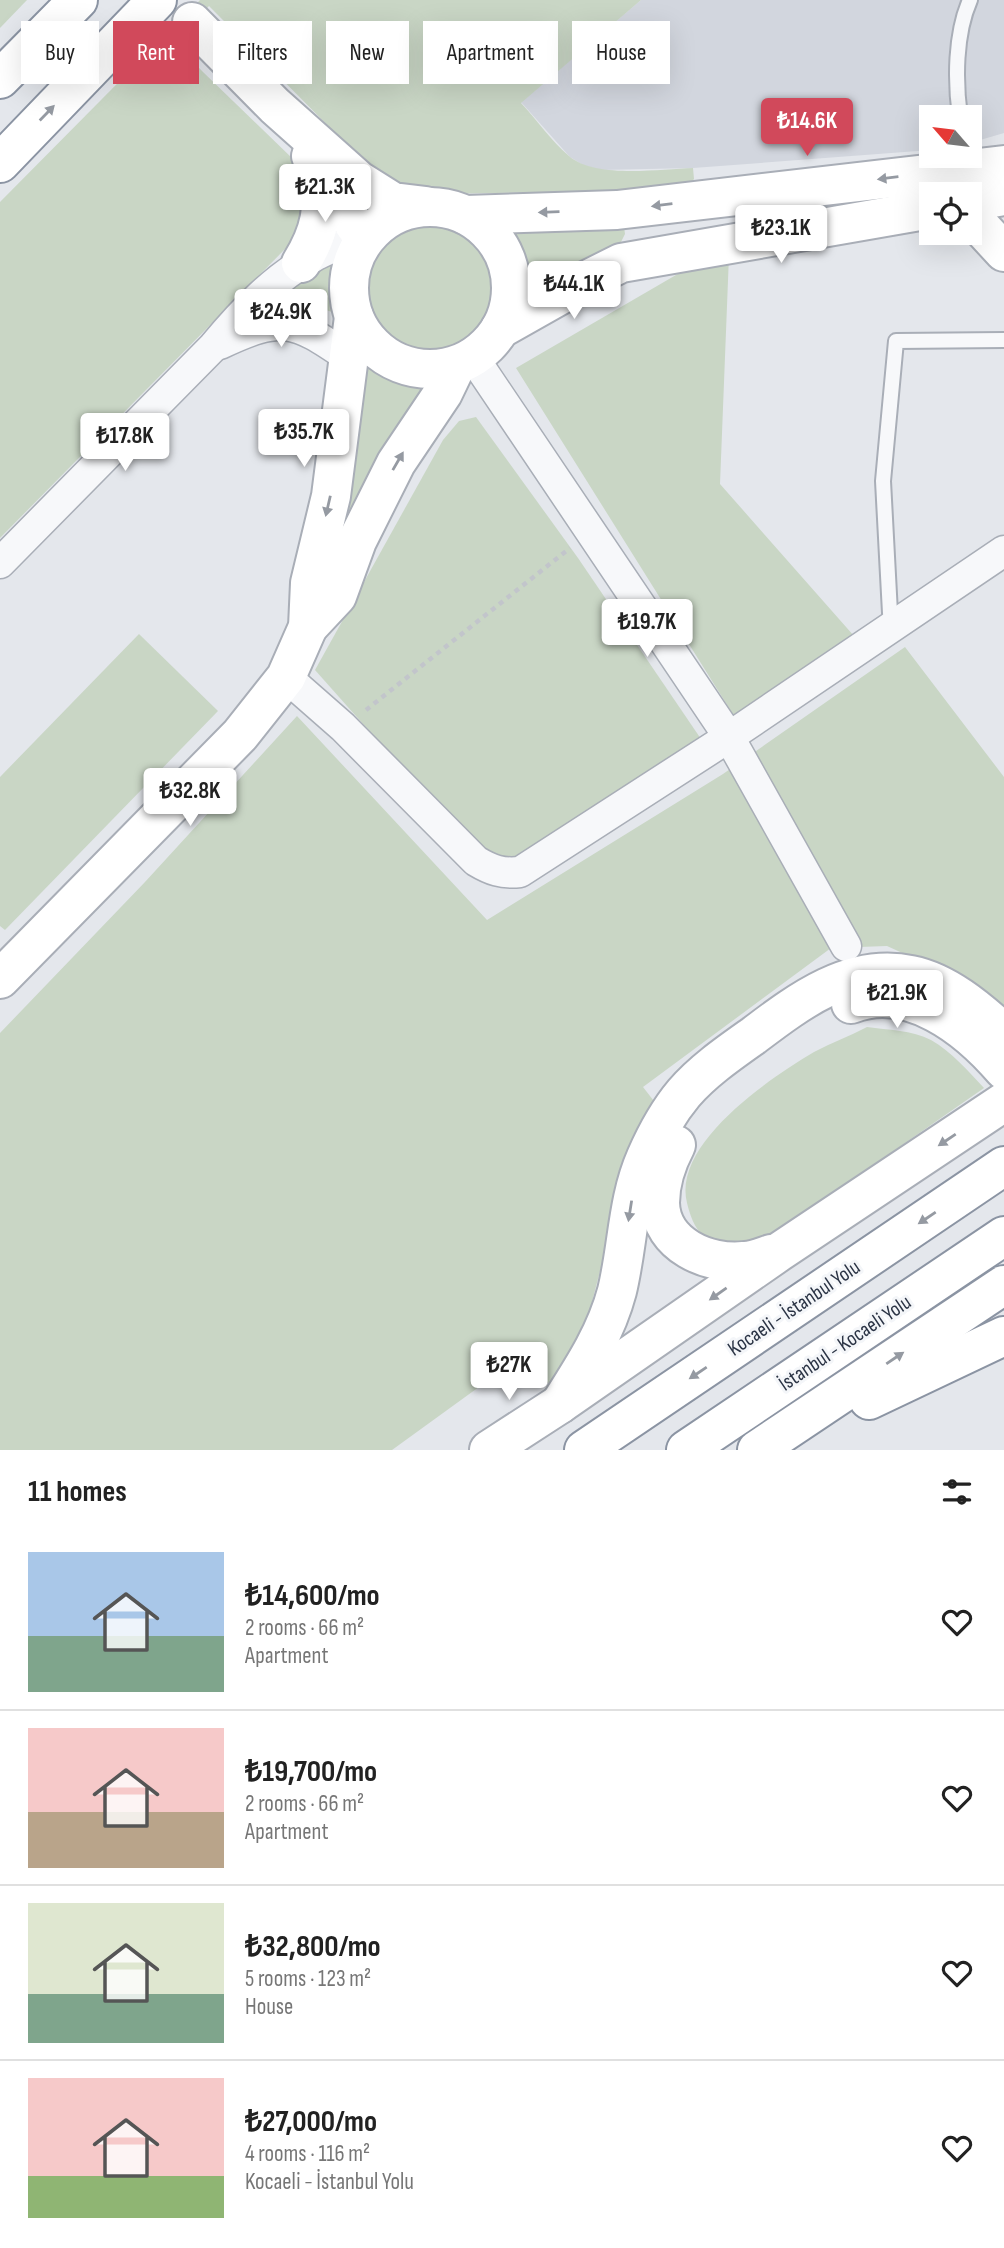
<!DOCTYPE html>
<meta charset="utf-8">
<style>
:root{--surface:#fff;--page:#f2f2f2;--text:#222;--muted:#767676;--line:#e0e0e0;--accent:#d1495b}
body{margin:0;font-family:"Sofia Sans Condensed",sans-serif;background:var(--page);color:var(--text);height:100vh;display:flex;flex-direction:column;font-size:26px;white-space:nowrap}
*{box-sizing:border-box;margin:0}
p{font-size:23px;color:var(--muted)}
.icon{flex:none;width:38px;height:38px;fill:none;stroke:currentColor;stroke-width:2;stroke-linecap:round;stroke-linejoin:round}
.map{position:relative;height:1450px;overflow:hidden}
.drawer{display:flex;flex-direction:column;background:var(--surface);flex:1}
.drawer>*{flex:none}
.top-card{position:absolute;left:21px;top:21px;width:962px;height:63px;display:flex;gap:14px}
.needle{width:46px;rotate:298deg}
.buttons{position:absolute;left:919px;top:105px;display:grid;gap:14px}
.buttons a{display:grid;place-items:center;width:63px;height:63px;border-radius:0px;background:var(--surface);box-shadow:0 7px 28px #0002;font-size:35px}
.price{position:absolute;translate:-50% -60px;padding:0 16px;border-radius:7px;background:#fff;color:#222;font-size:23px;line-height:46px;filter:drop-shadow(0 2px 4px #0008)}
.price::after{content:'';position:absolute;left:50%;top:42px;width:21px;height:16px;margin-left:-10px;background:inherit;clip-path:polygon(0 0,100% 0,50% 100%)}
.price.selected{background:var(--accent);color:#fff}
ul{padding:0;list-style:none}
li{display:flex;align-items:center;gap:21px;height:175px;padding:0 28px}
li+li{border-top:2px solid var(--line)}
li span{display:grid;place-items:center;flex:none;width:196px;height:140px;border-radius:0px;color:#555}
li>.icon{margin-inline-start:auto}
span .icon{width:84px;height:84px;fill:#fffc;stroke-width:1}
li b{font-size:30px}
h2{display:flex;justify-content:space-between;align-items:center;height:84px;padding:0 28px;font-size:30px}
.pill{padding:0 24px;border-radius:0px;background:var(--surface);box-shadow:0 7px 28px #0002;font-size:24px;line-height:63px}
.pill.selected{background:var(--accent);color:#fff}
.map>svg:first-child{display:block}
.built{fill:#d2d6de}
.green{fill:#c9d6c5}
.lines{fill:none;stroke-linecap:round;stroke-linejoin:round}
.lane-casing{stroke:#a9aeb7;stroke-width:18}
.street-casing{stroke:#a9aeb7;stroke-width:33}
.secondary-casing{stroke:#a9aeb7;stroke-width:42}
.highway-casing{stroke:#8b94a3;stroke-width:42}
.path{stroke:#c2c5cb;stroke-width:4.5;stroke-dasharray:5 5;stroke-linecap:butt}
.lane{stroke:#f7f8fa;stroke-width:14}
.street{stroke:#f7f8fa;stroke-width:30}
.secondary{stroke:#fff;stroke-width:38}
.highway{stroke:#fff;stroke-width:38}
.oneway{fill:#959aa2}
.labels{text-anchor:middle;dominant-baseline:central;stroke-width:6;stroke-linejoin:round;paint-order:stroke}
.street-label{font-size:21px;fill:#2b3445;stroke:#f4f6f9}
</style>
<div class="map">
<svg width="1004" height="1450" viewBox="0 0 1004 1450">
<rect width="100%" height="100%" fill="#e4e7ec"/>
<!-- built -->
<polygon class="built" points="641,0 1004,0 1004,133 970,143 970,117 931,117 931,150 693,168 601,170 583,165 570,157 521,102"/>
<!-- green -->
<g class="green">
<polygon points="0,0 27,0 0,28"/>
<path d="M200,0H641L521,103C537,120 551,141 569,156C595,179 660,169 693,168L694,179L687,188L674,190L439,194L410,192L376,174L209,6L174,42L203,72L293,159L305,181L302,229L288,246L0,538V202Z"/>
<circle cx="431" cy="290" r="65"/>
<path d="M502,225L624,227L625,234L621,242L528,296C522,265 518,253 502,225Z"/>
<path d="M342,253L335,313C299,300 286,303 250,314Z"/>
<polygon points="729,255 720,484 854,636 734,716 516,368 688,268"/>
<polygon points="359,357 394,381 431,386 398,429 366,479 337,543"/>
<polygon points="476,417 578,558 701,739 513,858 494,856 479,847 363,724 315,670 443,440 459,421"/>
<polygon points="139,634 218,711 5,930 0,926 0,777"/>
<polygon points="905,647 1004,777 1004,1009 964,981 887,946 831,948 643,1087 657,1105 632,1148 579,1352 554,1386 512,1363 392,1450 0,1450 0,1033 145,882 297,716 487,920 723,774"/>
<path d="M867,1027C888,1030 912,1030 931,1040C952,1052 968,1071 984,1088L750,1251C738,1247 713,1242 704,1236C694,1228 690,1215 687,1203C672,1144 770,1078 814,1052C831,1043 850,1036 867,1027Z"/>
</g>
<g class="lines">
<!-- lane casing -->
<g class="lane-casing">
<g id="lane">
<path d="M960,117C955,81 955,34 970,0"/>
<polyline points="895,625 890,613 883,481 896,341 1004,340"/>
</g>
</g>
<!-- street casing -->
<g class="street-casing">
<g id="street">
<path d="M220,344C282,315 293,319 348,357"/>
<polyline points="473,357 729,737 846,946"/>
<path d="M0,563L213,347C243,311 274,278 316,255C323,252 333,246 341,246C347,247 353,249 358,250"/>
<path d="M286,677L343,727L476,861C491,870 502,874 520,872L729,737L1004,551"/>
</g>
</g>
<!-- secondary casing -->
<g class="secondary-casing">
<g id="secondary">
<polyline points="192,22 275,106 358,180 393,202 426,206"/>
<path d="M311,156C330,183 344,213 364,238"/>
<polyline points="970,202 1004,196"/>
<circle cx="430" cy="288" r="81"/>
<polyline points="466,215 617,210 1004,165"/>
<polyline points="970,215 1004,252"/>
<path d="M301,263C322,229 322,211 322,172"/>
<polyline points="500,329 585,281 621,263 931,209"/>
<polyline points="308,627 337,596 357,541 396,463 443,393 456,366"/>
<polyline points="0,979 240,735 286,677 308,627 310,583 331,496 354,317"/>
<path d="M851,1004C909,981 968,1028 1004,1070"/>
<path d="M676,1145C667,1162 660,1184 660,1203C661,1245 708,1265 744,1261C753,1261 762,1257 771,1254"/>
<path d="M560,1404C583,1368 606,1333 617,1291C628,1246 627,1200 646,1157C656,1134 668,1112 684,1093C703,1071 729,1053 753,1036C798,1002 850,962 911,975C946,982 978,1009 1004,1033"/>
<polyline points="489,1450 560,1404 779,1252 1004,1102"/>
</g>
</g>
<!-- highway casing -->
<g class="highway-casing">
<g id="highway">
<polyline points="0,79 78,0"/>
<polyline points="0,163 157,0"/>
<polyline points="869,1400 1004,1336"/>
<polyline points="584,1450 1004,1166"/>
<polyline points="686,1450 1004,1236"/>
<polyline points="757,1450 1004,1285"/>
</g>
</g>
<!-- path -->
<polyline class="path" points="366,710 570,548"/>
<!-- lane -->
<use href="#lane" class="lane"/>
<!-- street -->
<use href="#street" class="street"/>
<!-- secondary -->
<use href="#secondary" class="secondary"/>
<!-- highway -->
<use href="#highway" class="highway"/>
</g>
<!-- one-way arrows -->
<defs><path id="oneway-solid" d="M-6-.8H1V-3.2L6.5 0L1 3.2V.8H-6Z" transform="scale(1.75)"/></defs>
<g class="oneway">
<use href="#oneway-solid" transform="translate(47 113) rotate(-46)"/>
<use href="#oneway-solid" transform="translate(888 178) rotate(173)"/>
<use href="#oneway-solid" transform="translate(662 205) rotate(173)"/>
<use href="#oneway-solid" transform="translate(549 212) rotate(178)"/>
<use href="#oneway-solid" transform="translate(398 461) rotate(-60)"/>
<use href="#oneway-solid" transform="translate(328 506) rotate(103)"/>
<use href="#oneway-solid" transform="translate(947 1140) rotate(146)"/>
<use href="#oneway-solid" transform="translate(630 1211) rotate(99)"/>
<use href="#oneway-solid" transform="translate(927 1218) rotate(146)"/>
<use href="#oneway-solid" transform="translate(718 1294) rotate(145)"/>
<use href="#oneway-solid" transform="translate(895 1358) rotate(-34)"/>
<use href="#oneway-solid" transform="translate(698 1373) rotate(146)"/>
</g>
<g class="labels">
<!-- street labels -->
<g class="street-label">
<text transform="translate(794 1308) rotate(-34)">Kocaeli - İstanbul Yolu</text>
<text transform="translate(845 1343) rotate(-34)">İstanbul - Kocaeli Yolu</text>
</g>
</g>
</svg>
<div class="buttons">
<a><svg class="needle" viewBox="-14 -14 28 28"><path d="M0-13l5 13h-10z" fill="#e53935"/><path d="M0 13l5-13h-10z" fill="#767676"/></svg></a>
<a><svg class="icon" aria-label="locate" viewBox="0 0 24 24"><circle cx="12" cy="12" r="6"/><path d="M12 2v4M12 18v4M2 12h4M18 12h4"/></svg></a>
</div>
<b class="price selected" style="left:807px;top:158px">₺14.6K</b>
<b class="price" style="left:325px;top:224px">₺21.3K</b>
<b class="price" style="left:781px;top:265px">₺23.1K</b>
<b class="price" style="left:574px;top:321px">₺44.1K</b>
<b class="price" style="left:281px;top:349px">₺24.9K</b>
<b class="price" style="left:304px;top:469px">₺35.7K</b>
<b class="price" style="left:125px;top:473px">₺17.8K</b>
<b class="price" style="left:647px;top:659px">₺19.7K</b>
<b class="price" style="left:190px;top:828px">₺32.8K</b>
<b class="price" style="left:897px;top:1030px">₺21.9K</b>
<b class="price" style="left:509px;top:1402px">₺27K</b>
<div class="top-card">
<a class="pill">Buy</a>
<a class="pill selected">Rent</a>
<a class="pill">Filters</a>
<a class="pill">New</a>
<a class="pill">Apartment</a>
<a class="pill">House</a>
</div>
</div>
<section class="drawer">
<h2>11 homes<svg class="icon" aria-label="filters" viewBox="0 0 24 24"><path d="M4 7h16M4 17h16"/><circle cx="9" cy="7" r="2"/><circle cx="15" cy="17" r="2"/></svg></h2>
<ul>
<li><span style="background:linear-gradient(#a9c7e8 60%,#7fa58c 0)"><svg class="icon" aria-label="home" viewBox="0 0 24 24"><path d="M3 11l9-7 9 7M6 9v11h12V9"/></svg></span><div><b>₺14,600/mo</b><p>2 rooms · 66 m²</p><p>Apartment</p></div><svg class="icon" aria-label="heart" viewBox="0 0 24 24"><path d="M12 20l-8-8c-3-5 5-10 8-4 3-6 11-1 8 4z"/></svg></li>
<li><span style="background:linear-gradient(#f6c9c9 60%,#b9a48a 0)"><svg class="icon" aria-label="home" viewBox="0 0 24 24"><path d="M3 11l9-7 9 7M6 9v11h12V9"/></svg></span><div><b>₺19,700/mo</b><p>2 rooms · 66 m²</p><p>Apartment</p></div><svg class="icon" aria-label="heart" viewBox="0 0 24 24"><path d="M12 20l-8-8c-3-5 5-10 8-4 3-6 11-1 8 4z"/></svg></li>
<li><span style="background:linear-gradient(#dfe7d0 65%,#7fa58c 0)"><svg class="icon" aria-label="home" viewBox="0 0 24 24"><path d="M3 11l9-7 9 7M6 9v11h12V9"/></svg></span><div><b>₺32,800/mo</b><p>5 rooms · 123 m²</p><p>House</p></div><svg class="icon" aria-label="heart" viewBox="0 0 24 24"><path d="M12 20l-8-8c-3-5 5-10 8-4 3-6 11-1 8 4z"/></svg></li>
<li><span style="background:linear-gradient(#f6c9c9 70%,#8fb573 0)"><svg class="icon" aria-label="home" viewBox="0 0 24 24"><path d="M3 11l9-7 9 7M6 9v11h12V9"/></svg></span><div><b>₺27,000/mo</b><p>4 rooms · 116 m²</p><p>Kocaeli - İstanbul Yolu</p></div><svg class="icon" aria-label="heart" viewBox="0 0 24 24"><path d="M12 20l-8-8c-3-5 5-10 8-4 3-6 11-1 8 4z"/></svg></li>
</ul>
</section>
